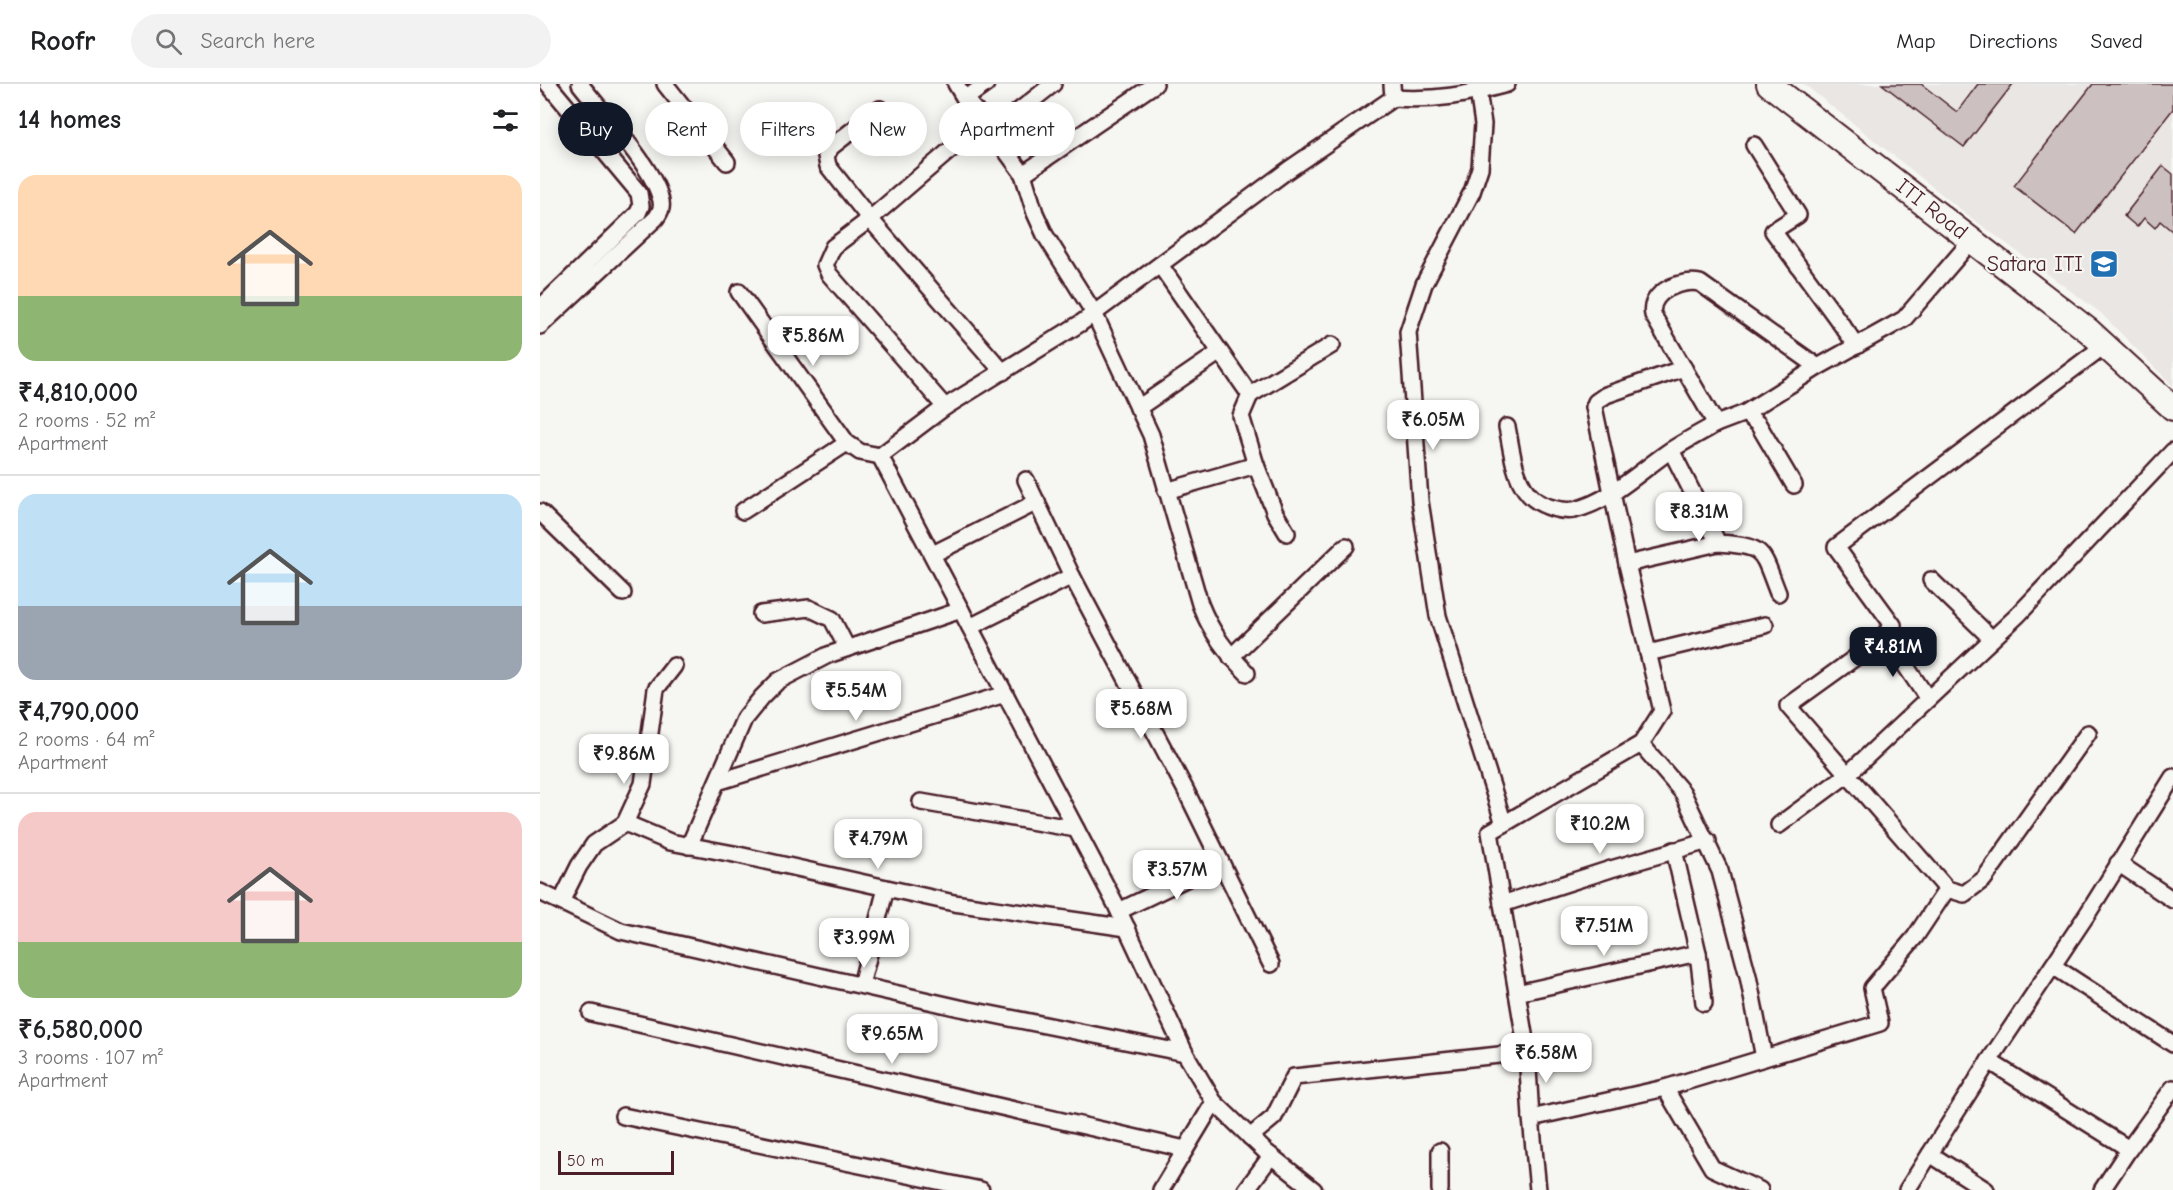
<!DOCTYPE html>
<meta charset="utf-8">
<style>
:root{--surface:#fff;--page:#f2f2f2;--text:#202124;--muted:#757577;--line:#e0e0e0;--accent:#111827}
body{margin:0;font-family:"Comic Neue",sans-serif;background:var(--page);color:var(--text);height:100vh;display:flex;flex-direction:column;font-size:22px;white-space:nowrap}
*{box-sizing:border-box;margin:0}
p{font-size:20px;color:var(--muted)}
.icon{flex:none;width:33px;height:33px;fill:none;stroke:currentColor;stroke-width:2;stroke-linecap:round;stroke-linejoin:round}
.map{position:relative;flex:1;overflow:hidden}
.sheet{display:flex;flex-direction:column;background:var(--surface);width:540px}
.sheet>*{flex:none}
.hud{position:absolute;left:18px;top:18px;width:570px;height:54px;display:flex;gap:12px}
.scale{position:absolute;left:18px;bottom:15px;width:116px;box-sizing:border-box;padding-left:6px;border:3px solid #4a1f2b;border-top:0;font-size:16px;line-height:21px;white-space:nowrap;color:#4a1f2b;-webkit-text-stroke:4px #f6f6f2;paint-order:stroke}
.price{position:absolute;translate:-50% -51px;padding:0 14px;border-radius:12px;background:#fff;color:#222;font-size:20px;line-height:39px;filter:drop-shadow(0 2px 3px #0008)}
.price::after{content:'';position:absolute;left:50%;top:36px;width:18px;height:14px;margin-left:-9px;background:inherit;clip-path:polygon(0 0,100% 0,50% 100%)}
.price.selected{background:var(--accent);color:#fff}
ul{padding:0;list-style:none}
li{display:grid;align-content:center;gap:12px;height:318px;padding:0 18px}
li+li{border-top:2px solid var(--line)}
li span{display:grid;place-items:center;height:186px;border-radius:18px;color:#555}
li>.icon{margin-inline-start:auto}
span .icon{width:108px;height:108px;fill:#fffc;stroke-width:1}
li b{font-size:26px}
h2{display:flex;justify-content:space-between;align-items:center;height:72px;padding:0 18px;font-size:26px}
.tag{padding:0 21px;border-radius:27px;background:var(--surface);box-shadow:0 3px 15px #0003;font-size:21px;line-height:54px}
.tag.selected{background:var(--accent);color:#fff}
header{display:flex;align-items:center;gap:36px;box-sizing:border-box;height:84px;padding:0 30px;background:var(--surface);border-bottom:2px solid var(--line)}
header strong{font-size:28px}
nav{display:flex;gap:33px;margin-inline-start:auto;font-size:21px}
.search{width:420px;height:54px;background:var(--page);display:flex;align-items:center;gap:15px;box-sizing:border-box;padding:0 21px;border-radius:33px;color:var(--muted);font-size:22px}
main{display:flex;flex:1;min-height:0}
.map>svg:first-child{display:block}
.built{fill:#e9e6e3}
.building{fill:#ccc1c0;stroke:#4a1f2b;stroke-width:1.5}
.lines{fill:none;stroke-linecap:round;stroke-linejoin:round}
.street-casing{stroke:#4a1f2b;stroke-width:20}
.primary-casing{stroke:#4a1f2b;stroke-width:28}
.street{stroke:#f6f6f2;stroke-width:15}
.primary{stroke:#f6f6f2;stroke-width:24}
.labels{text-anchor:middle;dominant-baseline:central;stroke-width:4.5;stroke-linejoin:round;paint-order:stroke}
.street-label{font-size:22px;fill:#4a1f2b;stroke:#f6f6f2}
.poi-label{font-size:22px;fill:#4a1f2b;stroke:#f6f6f2;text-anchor:end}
</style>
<header>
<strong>Roofr</strong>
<div class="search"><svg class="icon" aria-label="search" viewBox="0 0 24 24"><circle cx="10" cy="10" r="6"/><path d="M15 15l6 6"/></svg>Search here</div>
<nav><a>Map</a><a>Directions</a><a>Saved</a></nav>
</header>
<main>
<section class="sheet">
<h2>14 homes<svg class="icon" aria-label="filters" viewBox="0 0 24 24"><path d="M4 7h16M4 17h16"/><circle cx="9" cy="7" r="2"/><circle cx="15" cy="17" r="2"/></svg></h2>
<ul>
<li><span style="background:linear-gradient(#ffd9b3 65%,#8fb573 0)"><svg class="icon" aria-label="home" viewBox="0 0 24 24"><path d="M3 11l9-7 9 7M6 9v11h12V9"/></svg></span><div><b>₹4,810,000</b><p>2 rooms · 52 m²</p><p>Apartment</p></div></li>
<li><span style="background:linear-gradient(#bfe0f5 60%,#9aa5b1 0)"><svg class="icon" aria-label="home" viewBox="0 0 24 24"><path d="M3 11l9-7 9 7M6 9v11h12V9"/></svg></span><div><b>₹4,790,000</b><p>2 rooms · 64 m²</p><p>Apartment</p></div></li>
<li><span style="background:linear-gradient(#f6c9c9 70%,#8fb573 0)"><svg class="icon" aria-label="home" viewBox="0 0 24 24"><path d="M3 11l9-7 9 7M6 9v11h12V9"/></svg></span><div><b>₹6,580,000</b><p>3 rooms · 107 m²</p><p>Apartment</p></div></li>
</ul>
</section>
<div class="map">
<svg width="1633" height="1106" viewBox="0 0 1633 1106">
<rect width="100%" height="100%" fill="#f6f6f2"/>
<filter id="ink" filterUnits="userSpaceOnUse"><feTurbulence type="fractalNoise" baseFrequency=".0167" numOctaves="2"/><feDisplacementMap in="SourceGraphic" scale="12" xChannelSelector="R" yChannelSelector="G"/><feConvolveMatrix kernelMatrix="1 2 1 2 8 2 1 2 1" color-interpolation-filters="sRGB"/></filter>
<g filter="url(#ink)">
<!-- built -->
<polygon class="built" points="1264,0 1633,0 1633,302 1561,229 1429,132"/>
<!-- building -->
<g class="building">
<polygon points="1342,0 1381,0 1417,28 1438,0 1473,0 1424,63"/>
<polygon points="1553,0 1633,0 1633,25 1536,150 1474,102"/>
<polygon points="1623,82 1633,90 1633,148 1620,137 1615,144 1604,134 1597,143 1584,132"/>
</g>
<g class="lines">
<!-- street casing -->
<g class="street-casing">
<g id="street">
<polyline points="125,0 187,78"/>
<polyline points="416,0 425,15"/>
<polyline points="938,7 943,40 940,84 932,108 884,200 868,248 880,417 898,532 964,740"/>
<path d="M853,14C896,17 926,11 967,0"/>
<polyline points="340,25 291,63 286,72 288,82 330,135 463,288"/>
<polyline points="444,37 483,90 615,0"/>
<polyline points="452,48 513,0"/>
<polyline points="1214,61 1258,131 1233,147 1317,262"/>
<path d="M483,90L495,129L505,151L554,229L611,351L660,520C671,548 686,568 707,589"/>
<polyline points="620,181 710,311 701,332 716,381"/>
<polyline points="199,208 307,359 320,368 340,372"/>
<polyline points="0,224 98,129 101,122 99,109 8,0"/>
<path d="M0,242L116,134C121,127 123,122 120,113C112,82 61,27 40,0"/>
<polyline points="710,311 792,261"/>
<polyline points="405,323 289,190 285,181 293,163 330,135 444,37 425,15 446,0"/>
<polyline points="598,324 680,268"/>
<polyline points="1205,329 1278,283"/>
<polyline points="1176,340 1205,329 1218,340 1254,401"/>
<path d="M967,343C972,366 974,400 994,415C1004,423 1022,428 1034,426C1069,418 1099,388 1128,368C1143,358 1160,349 1176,340L1113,231C1108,208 1141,195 1160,199L1278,283L1364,235L1432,156"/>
<path d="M1131,366L1178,459C1226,462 1221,466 1238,509"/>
<polyline points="486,396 532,492"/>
<polyline points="626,407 716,381 735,429 747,449"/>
<polyline points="203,427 307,359"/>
<polyline points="0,428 83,509"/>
<polyline points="393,470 497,418"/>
<polyline points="1087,480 1178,459"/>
<polyline points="1391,496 1452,555"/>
<polyline points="221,530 269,524 292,535 307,564"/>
<polyline points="430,543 532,492 645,705 731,880"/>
<polyline points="1341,555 1363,578 1388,615"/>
<polyline points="1108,569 1225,541"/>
<polyline points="691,573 806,462"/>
<polyline points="1548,649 1444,795 1424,810 1407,805 1248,622 1341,555 1353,541 1296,463 1565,261"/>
<polyline points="1101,660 1143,709 1180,787 1208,892 1224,974"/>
<polyline points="177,698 465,610"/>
<polyline points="381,718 536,745"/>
<polyline points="85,739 130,758 194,770 414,819 587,844"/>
<polyline points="1239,741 1308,690 1478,531 1633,367"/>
<polyline points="149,762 204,635 222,613 238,597 288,571 421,526"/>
<polyline points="1134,766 1158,869 1164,919"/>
<polyline points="1578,779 1633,816"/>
<polyline points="0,808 81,847 420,924 645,969"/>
<polyline points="21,818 39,782 54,760 85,739 103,700 116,605 134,582"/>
<polyline points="962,820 1071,785 1168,757"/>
<polyline points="579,827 681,778"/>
<polyline points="1513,882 1633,960"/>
<polyline points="321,901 346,804"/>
<polyline points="977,909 1158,869"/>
<polyline points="51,929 645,1065"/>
<polyline points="987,968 991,1034"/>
<polyline points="1449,977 1589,1065 1562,1106"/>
<polyline points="83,1032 441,1106"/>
<polyline points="710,1053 734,1033 754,993 987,968 950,748 1101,660 1122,627 1087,480 1054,323 1056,318 1066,311 1144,284"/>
<polyline points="1589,1065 1633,1004"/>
<polyline points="900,1067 900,1106"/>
<polyline points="1390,1070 1446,1106"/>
<polyline points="621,1106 674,1018"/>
<polyline points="706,1106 731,1072"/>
<polyline points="774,1106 725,1067 674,1018 645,969 575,819 340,372 405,323 541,239 748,86 853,14 852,0"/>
<polyline points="998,1106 991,1034 1125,1004"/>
<polyline points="1220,1106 1172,1084 1125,1004 1340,939 1332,904 1375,853 1407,805"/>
<polyline points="1367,1106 1449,977 1548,829 1633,693"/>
</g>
</g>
<!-- primary casing -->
<g class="primary-casing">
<polyline id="primary" points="1229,0 1549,247 1633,324"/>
</g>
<!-- street -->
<use href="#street" class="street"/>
<!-- primary -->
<use href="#primary" class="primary"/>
</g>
</g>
<!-- icons -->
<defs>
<g id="university-square" transform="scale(1.5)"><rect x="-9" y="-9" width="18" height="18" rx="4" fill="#1f6fb2" stroke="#f6f6f2"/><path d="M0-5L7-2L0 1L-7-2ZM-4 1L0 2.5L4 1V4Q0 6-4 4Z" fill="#fff"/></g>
</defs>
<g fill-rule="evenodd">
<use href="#university-square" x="1564" y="180"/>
</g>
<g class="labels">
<!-- street labels -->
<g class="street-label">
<text transform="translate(1392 125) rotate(38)">ITI Road</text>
</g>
<!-- poi labels -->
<g class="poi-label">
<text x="1543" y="180">Satara ITI</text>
</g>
</g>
</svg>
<div class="scale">50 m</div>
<b class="price" style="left:273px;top:283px">₹5.86M</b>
<b class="price" style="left:893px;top:367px">₹6.05M</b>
<b class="price" style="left:1159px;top:459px">₹8.31M</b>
<b class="price selected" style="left:1353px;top:594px">₹4.81M</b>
<b class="price" style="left:316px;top:638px">₹5.54M</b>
<b class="price" style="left:601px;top:656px">₹5.68M</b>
<b class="price" style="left:84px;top:701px">₹9.86M</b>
<b class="price" style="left:1060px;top:771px">₹10.2M</b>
<b class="price" style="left:338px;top:786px">₹4.79M</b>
<b class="price" style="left:637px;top:817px">₹3.57M</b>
<b class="price" style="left:1064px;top:873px">₹7.51M</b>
<b class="price" style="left:324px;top:885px">₹3.99M</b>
<b class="price" style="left:352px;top:981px">₹9.65M</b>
<b class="price" style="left:1006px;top:1000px">₹6.58M</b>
<div class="hud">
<a class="tag selected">Buy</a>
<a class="tag">Rent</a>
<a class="tag">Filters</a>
<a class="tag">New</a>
<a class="tag">Apartment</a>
</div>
</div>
</main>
